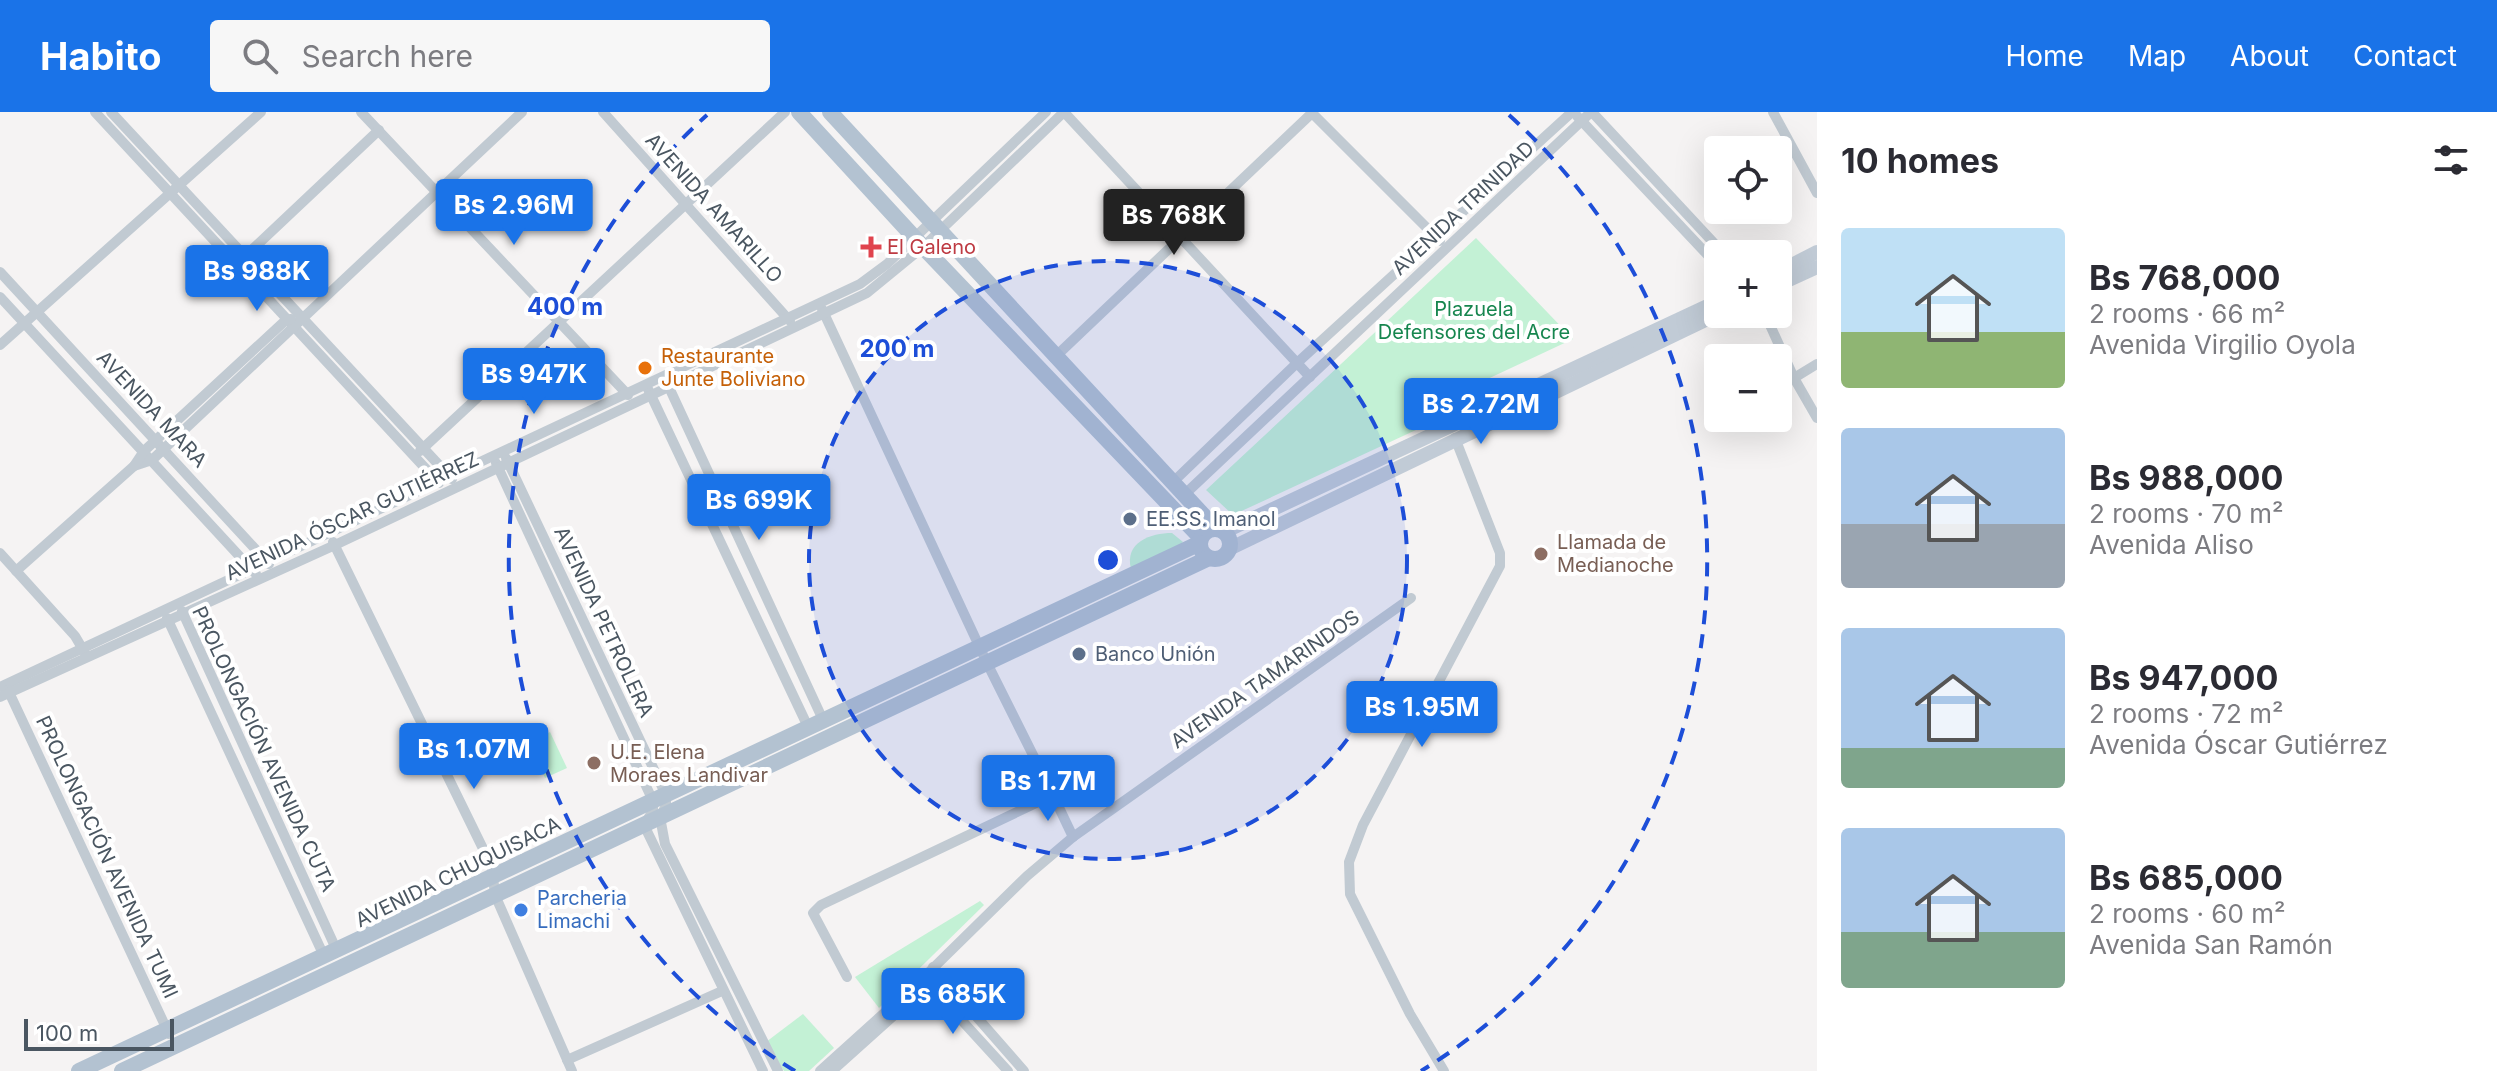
<!DOCTYPE html>
<meta charset="utf-8">
<style>
:root{--surface:#fff;--page:#f7f7f7;--text:#2b2b33;--muted:#7c7c81;--accent:#1a73e8}
body{margin:0;font-family:Inter,sans-serif;background:var(--page);color:var(--text);height:100vh;display:flex;flex-direction:column;font-size:30px;white-space:nowrap}
*{box-sizing:border-box;margin:0}
p{font-size:26px;color:var(--muted)}
.icon{flex:none;width:44px;height:44px;fill:none;stroke:currentColor;stroke-width:2;stroke-linecap:round;stroke-linejoin:round}
.map{position:relative;flex:1;overflow:hidden}
.drawer{display:flex;flex-direction:column;background:var(--surface);width:680px}
.drawer>*{flex:none}
.fabs{position:absolute;left:1704px;top:24px;display:grid;gap:16px}
.fabs a{display:grid;place-items:center;width:88px;height:88px;border-radius:8px;background:var(--surface);box-shadow:0 8px 32px #0002;font-size:40px}
.scale{position:absolute;left:24px;bottom:20px;width:150px;box-sizing:border-box;padding-left:8px;border:4px solid #4a5661;border-top:0;font-size:22px;line-height:28px;white-space:nowrap;color:#4a5661;-webkit-text-stroke:6px #fff;paint-order:stroke}
.price{position:absolute;translate:-50% -68px;padding:0 18px;border-radius:8px;background:var(--accent);color:#fff;font-size:26px;line-height:52px;filter:drop-shadow(0 2px 4px #0008)}
.price::after{content:'';position:absolute;left:50%;top:48px;width:24px;height:18px;margin-left:-12px;background:inherit;clip-path:polygon(0 0,100% 0,50% 100%)}
.price.current{background:#222;color:#fff}
ul{padding:0;list-style:none}
li{display:flex;align-items:center;gap:24px;height:200px;padding:0 24px}
li span{display:grid;place-items:center;flex:none;width:224px;height:160px;border-radius:8px;color:#555}
li>.icon{margin-inline-start:auto}
span .icon{width:96px;height:96px;fill:#fffc;stroke-width:1}
li b{font-size:34px}
h2{display:flex;justify-content:space-between;align-items:center;height:96px;padding:0 24px;font-size:34px}
header{display:flex;align-items:center;gap:48px;box-sizing:border-box;height:112px;padding:0 40px;background:var(--accent);color:#fff}
header strong{font-size:38px}
nav{display:flex;gap:44px;margin-inline-start:auto;font-size:28px}
.search{width:560px;height:72px;background:var(--page);display:flex;align-items:center;gap:20px;box-sizing:border-box;padding:0 28px;border-radius:8px;color:var(--muted);font-size:30px}
main{display:flex;flex:1;min-height:0}
.map>svg:first-child{display:block}
.green{fill:#c3f1d5}
.lines{fill:none;stroke-linecap:round;stroke-linejoin:round}
.street{stroke:#c1cad2;stroke-width:10}
.secondary{stroke:#c1cbd6;stroke-width:14}
.primary{stroke:#b3c2d1;stroke-width:16}
.ring{fill:none;stroke:#1d4ed8;stroke-width:4;stroke-dasharray:14 10}
.health-dot{fill:#e0444e;stroke:#fff;stroke-width:3}
.food-dot{fill:#e8710a;stroke:#fff;stroke-width:3}
.service-dot{fill:#5c6f8a;stroke:#fff;stroke-width:3}
.education-dot{fill:#8d6e63;stroke:#fff;stroke-width:3}
.shop-dot{fill:#3f7fe0;stroke:#fff;stroke-width:3}
.labels{text-anchor:middle;dominant-baseline:central;stroke-width:8;stroke-linejoin:round;paint-order:stroke}
.street-label{font-size:20px;fill:#4a5661;stroke:#fff}
.health-label{font-size:20px;fill:#be3a42;stroke:#fff;text-anchor:start}
.park-label{font-size:20px;fill:#17864f;stroke:#fff}
.food-label{font-size:20px;fill:#c56008;stroke:#fff;text-anchor:start}
.service-label{font-size:20px;fill:#4e5e75;stroke:#fff;text-anchor:start}
.education-label{font-size:20px;fill:#785e54;stroke:#fff;text-anchor:start}
.shop-label{font-size:20px;fill:#366cbe;stroke:#fff;text-anchor:start}
.centre{fill:#1d4ed8;stroke:#fff;stroke-width:4}
.ring-label{font-size:24px;text-anchor:middle;font-weight:bold;fill:#1d4ed8;stroke:#fff;stroke-width:8;stroke-linejoin:round;paint-order:stroke}
</style>
<header>
<strong>Habito</strong>
<div class="search"><svg class="icon" aria-label="search" viewBox="0 0 24 24"><circle cx="10" cy="10" r="6"/><path d="M15 15l6 6"/></svg>Search here</div>
<nav><a>Home</a><a>Map</a><a>About</a><a>Contact</a></nav>
</header>
<main>
<div class="map">
<svg width="1817" height="959" viewBox="0 0 1817 959">
<rect width="100%" height="100%" fill="#f5f3f3"/>
<!-- green -->
<g class="green">
<polygon points="1476,126 1573,227 1419,299 1431,311 1233,403 1206,378"/>
<path d="M1172,421L1183,430L1179,434L1131,457C1124,430 1151,421 1172,421Z"/>
<polygon points="550,620 567,656 545,666 529,630"/>
<polygon points="980,789 984,793 879,896 855,865"/>
<polygon points="803,902 834,936 809,959 784,959 766,930"/>
</g>
<g class="lines">
<!-- street -->
<g class="street">
<polyline points="95,0 439,371"/>
<polyline points="111,0 452,367"/>
<polyline points="361,0 628,283"/>
<polyline points="603,0 790,209"/>
<polyline points="1064,0 1310,265"/>
<polyline points="1311,0 1440,129"/>
<polyline points="1592,0 1724,142"/>
<polyline points="1773,0 1817,81"/>
<polyline points="1577,4 1718,154"/>
<polyline points="240,149 379,18"/>
<polyline points="0,160 269,452"/>
<polyline points="0,185 256,462"/>
<polyline points="822,197 987,551 1053,683 821,793 813,801 847,865"/>
<polyline points="1765,202 1794,266 1817,306"/>
<polyline points="0,233 261,0"/>
<polyline points="1054,246 1313,0"/>
<polyline points="1794,266 1817,252"/>
<polyline points="667,271 824,610"/>
<polyline points="648,277 809,617"/>
<polyline points="420,339 785,0"/>
<polyline points="506,346 666,683 666,694 660,705 665,732 778,959"/>
<polyline points="496,351 653,689 653,699 644,713 763,959"/>
<polyline points="134,354 152,348 522,0"/>
<polyline points="1172,371 1297,251 1572,0"/>
<polyline points="1184,383 1591,0"/>
<polyline points="333,430 492,755 495,783 572,959"/>
<polyline points="0,441 75,524 85,541"/>
<polyline points="16,459 134,354 144,339 286,208 291,207"/>
<polyline points="182,499 337,839"/>
<polyline points="167,506 324,844"/>
<polyline points="0,575 860,172 887,152 1046,0"/>
<polyline points="8,578 169,922"/>
<polyline points="0,585 335,433 867,181 923,135 1064,0"/>
<polyline points="1053,683 1073,725"/>
<polyline points="933,855 1024,959"/>
<polyline points="567,948 722,879"/>
<polyline points="820,959 923,866 910,889 832,959"/>
<polyline points="1008,959 923,866 1027,764 1073,725 1411,486"/>
<polyline points="1444,959 1410,902 1350,782 1349,750 1363,713 1500,454 1500,441 1455,326"/>
</g>
<!-- secondary -->
<g class="secondary">
<polyline points="1778,160 1817,140"/>
<polyline points="1778,173 1817,155"/>
<polyline points="1224,420 1718,189"/>
<polyline points="1229,437 1718,202"/>
</g>
<!-- primary -->
<g class="primary">
<polyline points="799,0 923,135 1201,426"/>
<polyline points="830,0 1216,417"/>
<circle cx="1215" cy="432" r="15"/>
<polyline points="79,959 1200,431"/>
<polyline points="122,959 1209,446"/>
</g>
</g>
<!-- distance rings -->
<circle cx="1108" cy="448" r="299" fill="#1d4ed8" fill-opacity=".12"/>
<g class="ring">
<circle cx="1108" cy="448" r="299"/>
<path d="M795 959A599 599 0 0 1 707 3M1509 3A599 599 0 0 1 1421 959"/>
</g>
<!-- markers -->
<path class="health-dot" d="M867 123h8v8h8v8h-8v8h-8v-8h-8v-8h8z"/>
<circle class="food-dot" cx="645" cy="256" r="8"/>
<g class="service-dot">
<circle cx="1130" cy="407" r="8"/>
<circle cx="1079" cy="542" r="8"/>
</g>
<g class="education-dot">
<circle cx="1541" cy="442" r="8"/>
<circle cx="594" cy="651" r="8"/>
</g>
<circle class="shop-dot" cx="521" cy="798" r="8"/>
<g class="labels">
<!-- street labels -->
<g class="street-label">
<text transform="translate(714 96) rotate(48)">AVENIDA AMARILLO</text>
<text transform="translate(1463 96) rotate(-43)">AVENIDA TRINIDAD</text>
<text transform="translate(152 297) rotate(47)">AVENIDA MARA</text>
<text transform="translate(352 404) rotate(-25)">AVENIDA ÓSCAR GUTIÉRREZ</text>
<text transform="translate(604 510) rotate(65)">AVENIDA PETROLERA</text>
<text transform="translate(1265 567) rotate(-35)">AVENIDA TAMARINDOS</text>
<text transform="translate(264 637) rotate(65)">PROLONGACIÓN AVENIDA CUTA</text>
<text transform="translate(107 745) rotate(65)">PROLONGACIÓN AVENIDA TUMI</text>
<text transform="translate(458 760) rotate(-26)">AVENIDA CHUQUISACA</text>
</g>
<!-- health labels -->
<g class="health-label">
<text x="887" y="135">El Galeno</text>
</g>
<!-- park labels -->
<g class="park-label">
<text x="1474" y="197">Plazuela<tspan x="1474" dy="23">Defensores del Acre</tspan></text>
</g>
<!-- food labels -->
<g class="food-label">
<text x="661" y="244">Restaurante<tspan x="661" dy="23">Junte Boliviano</tspan></text>
</g>
<!-- service labels -->
<g class="service-label">
<text x="1146" y="407">EE.SS. Imanol</text>
<text x="1095" y="542">Banco Unión</text>
</g>
<!-- education labels -->
<g class="education-label">
<text x="1557" y="430">Llamada de<tspan x="1557" dy="23">Medianoche</tspan></text>
<text x="610" y="640">U.E. Elena<tspan x="610" dy="23">Moraes Landivar</tspan></text>
</g>
<!-- shop labels -->
<g class="shop-label">
<text x="537" y="786">Parcheria<tspan x="537" dy="23">Limachi</tspan></text>
</g>
</g>
<circle cx="1108" cy="448" r="12" class="centre"/>
<g class="ring-label">
<text x="565" y="203">400 m</text>
<text x="897" y="245">200 m</text>
</g>
</svg>
<div class="fabs">
<a><svg class="icon" aria-label="locate" viewBox="0 0 24 24"><circle cx="12" cy="12" r="6"/><path d="M12 2v4M12 18v4M2 12h4M18 12h4"/></svg></a>
<a>+</a>
<a>−</a>
</div>
<div class="scale">100 m</div>
<b class="price" style="left:514px;top:135px">Bs 2.96M</b>
<b class="price current" style="left:1174px;top:145px">Bs 768K</b>
<b class="price" style="left:257px;top:201px">Bs 988K</b>
<b class="price" style="left:534px;top:304px">Bs 947K</b>
<b class="price" style="left:1481px;top:334px">Bs 2.72M</b>
<b class="price" style="left:759px;top:430px">Bs 699K</b>
<b class="price" style="left:1422px;top:637px">Bs 1.95M</b>
<b class="price" style="left:474px;top:679px">Bs 1.07M</b>
<b class="price" style="left:1048px;top:711px">Bs 1.7M</b>
<b class="price" style="left:953px;top:924px">Bs 685K</b>
</div>
<section class="drawer">
<h2>10 homes<svg class="icon" aria-label="filters" viewBox="0 0 24 24"><path d="M4 7h16M4 17h16"/><circle cx="9" cy="7" r="2"/><circle cx="15" cy="17" r="2"/></svg></h2>
<ul>
<li><span style="background:linear-gradient(#bfe0f5 65%,#8fb573 0)"><svg class="icon" aria-label="home" viewBox="0 0 24 24"><path d="M3 11l9-7 9 7M6 9v11h12V9"/></svg></span><div><b>Bs 768,000</b><p>2 rooms · 66 m²</p><p>Avenida Virgilio Oyola</p></div></li>
<li><span style="background:linear-gradient(#a9c7e8 60%,#9aa5b1 0)"><svg class="icon" aria-label="home" viewBox="0 0 24 24"><path d="M3 11l9-7 9 7M6 9v11h12V9"/></svg></span><div><b>Bs 988,000</b><p>2 rooms · 70 m²</p><p>Avenida Aliso</p></div></li>
<li><span style="background:linear-gradient(#a9c7e8 75%,#7fa58c 0)"><svg class="icon" aria-label="home" viewBox="0 0 24 24"><path d="M3 11l9-7 9 7M6 9v11h12V9"/></svg></span><div><b>Bs 947,000</b><p>2 rooms · 72 m²</p><p>Avenida Óscar Gutiérrez</p></div></li>
<li><span style="background:linear-gradient(#a9c7e8 65%,#7fa58c 0)"><svg class="icon" aria-label="home" viewBox="0 0 24 24"><path d="M3 11l9-7 9 7M6 9v11h12V9"/></svg></span><div><b>Bs 685,000</b><p>2 rooms · 60 m²</p><p>Avenida San Ramón</p></div></li>
</ul>
</section>
</main>
